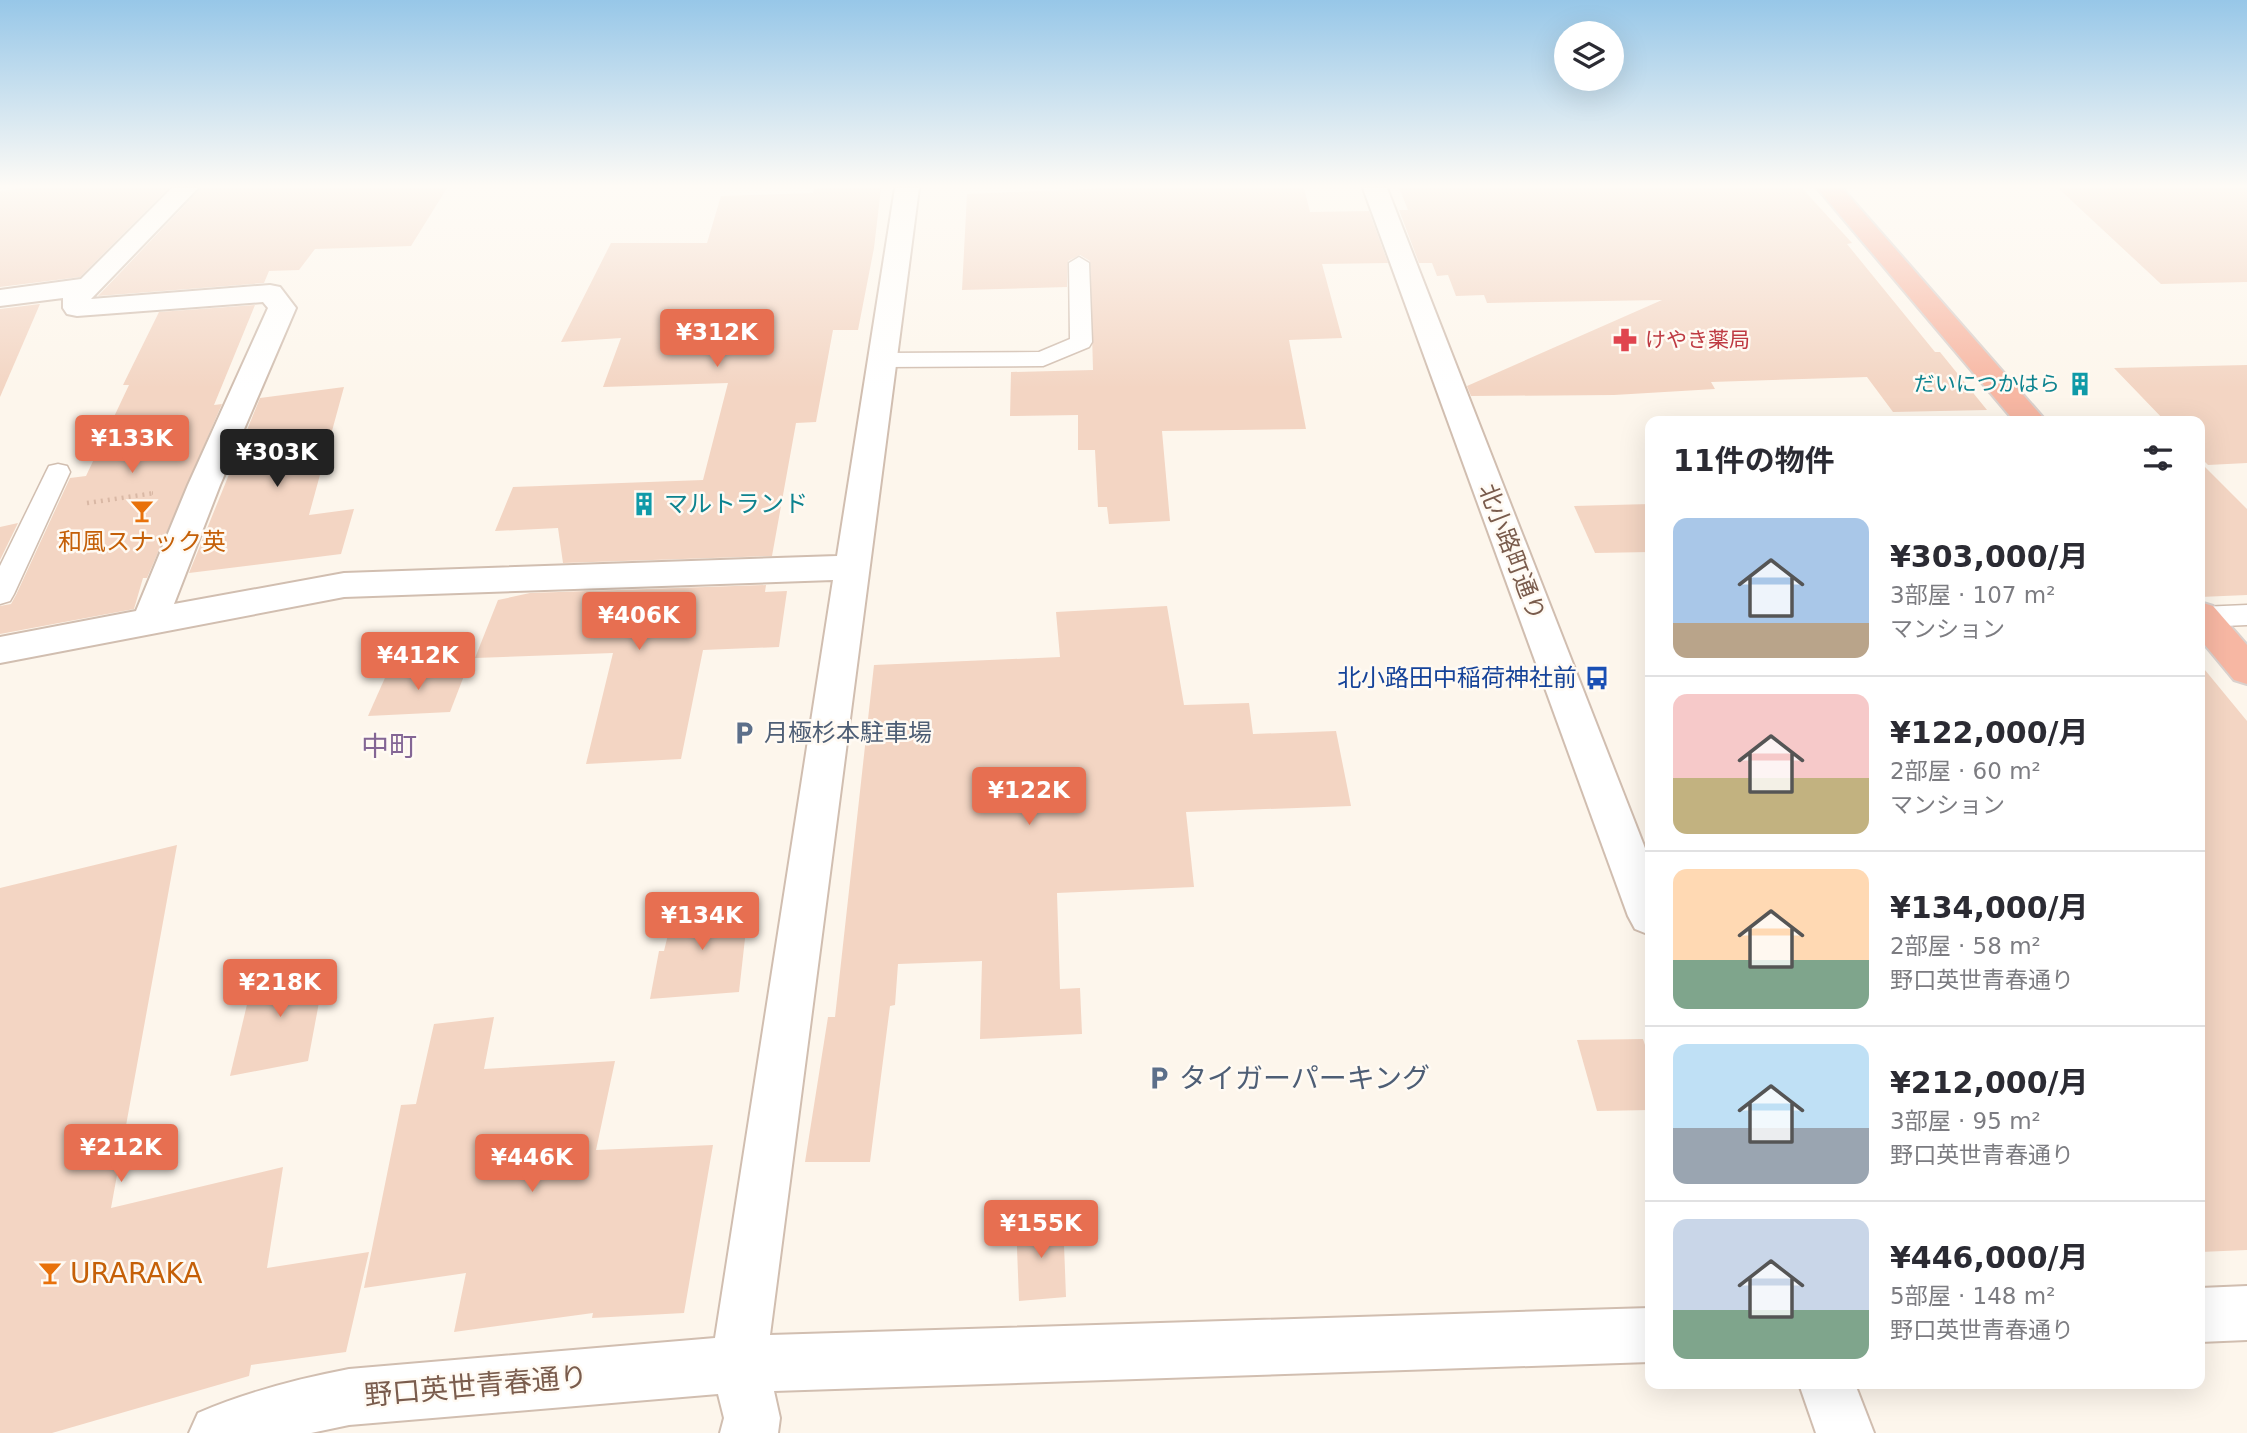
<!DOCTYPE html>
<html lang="ja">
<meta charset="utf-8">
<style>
:root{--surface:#fff;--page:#f7f7f7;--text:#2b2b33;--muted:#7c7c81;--line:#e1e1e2;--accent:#e76f51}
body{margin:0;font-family:"DejaVu Sans","Noto Sans JP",sans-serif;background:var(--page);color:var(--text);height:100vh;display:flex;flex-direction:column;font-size:26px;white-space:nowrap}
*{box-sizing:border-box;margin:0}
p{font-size:23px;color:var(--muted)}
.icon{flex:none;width:38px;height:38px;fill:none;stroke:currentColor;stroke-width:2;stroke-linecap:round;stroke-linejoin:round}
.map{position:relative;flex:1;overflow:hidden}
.details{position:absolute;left:1645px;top:416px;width:560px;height:973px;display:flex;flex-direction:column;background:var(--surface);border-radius:14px;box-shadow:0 7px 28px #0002}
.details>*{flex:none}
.fabs{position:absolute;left:1554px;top:21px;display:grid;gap:14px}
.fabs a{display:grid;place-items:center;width:70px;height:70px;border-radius:50%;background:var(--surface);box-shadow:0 7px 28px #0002;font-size:35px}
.price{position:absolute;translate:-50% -60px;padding:0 16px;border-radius:7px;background:var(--accent);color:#fff;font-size:23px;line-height:46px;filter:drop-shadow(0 2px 4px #0008)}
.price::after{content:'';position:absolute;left:50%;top:42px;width:21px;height:16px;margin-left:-10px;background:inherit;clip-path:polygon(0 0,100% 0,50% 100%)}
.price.active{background:#222;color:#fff}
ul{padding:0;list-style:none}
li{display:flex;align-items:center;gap:21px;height:175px;padding:0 28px}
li+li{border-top:2px solid var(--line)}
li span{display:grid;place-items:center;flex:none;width:196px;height:140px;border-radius:14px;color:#555}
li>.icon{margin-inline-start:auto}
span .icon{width:84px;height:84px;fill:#fffc;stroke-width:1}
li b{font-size:30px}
h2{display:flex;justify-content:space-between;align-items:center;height:84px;padding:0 28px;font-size:30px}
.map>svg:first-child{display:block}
.building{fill:#f3d5c3}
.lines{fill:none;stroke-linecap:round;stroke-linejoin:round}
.lane-casing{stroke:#d1beb0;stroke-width:3}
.street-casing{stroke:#d1beb0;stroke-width:4}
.highway-casing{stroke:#dad1cd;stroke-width:4}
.path-far1{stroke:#d9b8a5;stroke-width:3.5;stroke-dasharray:1 3.5;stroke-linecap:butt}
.path{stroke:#d9b8a5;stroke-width:4.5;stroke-dasharray:2 5;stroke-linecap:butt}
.lane{fill:#fff;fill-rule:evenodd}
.street{fill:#fff;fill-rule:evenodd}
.highway{fill:#f7b7a3;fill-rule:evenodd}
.labels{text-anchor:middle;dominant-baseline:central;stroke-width:5;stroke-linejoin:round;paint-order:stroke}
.far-health-label{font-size:21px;fill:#be3a42;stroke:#fffaf3;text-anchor:start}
.far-culture-label{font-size:21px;fill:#0d838f;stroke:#fffaf3;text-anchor:end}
.culture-label{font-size:24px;fill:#0d838f;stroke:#fffaf3;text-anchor:start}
.food-label{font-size:24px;fill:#c56008;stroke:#fffaf3}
.street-label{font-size:24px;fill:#7a5c4d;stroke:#fffaf3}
.transit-label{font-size:24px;fill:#164399;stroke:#fffaf3;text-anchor:end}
.service-label{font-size:24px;fill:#4e5e75;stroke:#fffaf3;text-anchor:start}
.quarter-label{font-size:28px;fill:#846695;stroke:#fffaf3}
.near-service-label{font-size:28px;fill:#4e5e75;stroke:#fffaf3;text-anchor:start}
.near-food-label{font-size:28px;fill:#c56008;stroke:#fffaf3;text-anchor:start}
.near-street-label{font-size:28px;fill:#7a5c4d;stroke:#fffaf3}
</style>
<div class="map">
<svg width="2247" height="1433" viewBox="0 0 2247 1433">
<rect width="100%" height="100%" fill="#fdf6ec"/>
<!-- building -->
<g class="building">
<polygon points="24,188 169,188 80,277 0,287 0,191"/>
<polygon points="201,188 447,188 411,246 315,249 299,270 269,271 264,283 98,296"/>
<polygon points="822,188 881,188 874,248 858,330 833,330 816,422 796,423 772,556 563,563 558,528 495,531 513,487 703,480 728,383 603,387 621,338 561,342 611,243 707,243 721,196 813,193 814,189"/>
<polygon points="1108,188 1304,188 1310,212 1369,211 1388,263 1322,264 1342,338 1289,340 1306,429 1162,431 1170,521 1109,524 1107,507 1098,507 1095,450 1078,450 1078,415 1010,416 1011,372 1093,370 1090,261 1080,255 1068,261 1067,287 962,290 967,194"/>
<polygon points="1399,188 1802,188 1852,243 1847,244 1935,352 1940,352 1987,410 1893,412 1867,377 1711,382 1715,389 1614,395 1471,396 1467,386 1662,300 1487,303 1484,295 1456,296 1448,275 1437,276 1432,263 1419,263 1399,210 1408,210"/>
<polygon points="2058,188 2247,188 2247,282 2161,284"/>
<polygon points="40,304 0,397 0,309"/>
<polygon points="255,305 214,405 222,404 147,578 143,578 134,609 0,634 0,606 11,604 16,595 70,478 86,476 129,385 123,385 159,312"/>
<polygon points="2247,365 2247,463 2208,465 2200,457 2200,422 2166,422 2114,368"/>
<polygon points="344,387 309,515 354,509 341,554 189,573 260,398"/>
<polygon points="2200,462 2247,509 2247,595 2200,597"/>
<polygon points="1650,504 1650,552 1595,553 1574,506"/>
<polygon points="18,523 0,560 0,527"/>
<polygon points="766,585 765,592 787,591 779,647 703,650 681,759 586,764 613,653 475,658 498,600 530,593"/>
<polygon points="1167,606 1184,705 1249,703 1253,734 1336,731 1351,806 1186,812 1194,887 1057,893 1060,989 1080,988 1082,1034 980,1039 982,961 898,964 895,1005 890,1006 870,1162 805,1162 828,1017 835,1017 874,665 1060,657 1056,612"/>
<polygon points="2200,664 2247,721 2247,1250 2200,1252"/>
<polygon points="467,668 450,712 368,716 388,671"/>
<polygon points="177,845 111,1208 283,1167 267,1268 369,1252 346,1352 251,1365 249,1376 52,1433 0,1433 0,888"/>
<polygon points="749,903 739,992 650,999 659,951 664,951 675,906"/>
<polygon points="327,960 308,1061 230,1076 254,975"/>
<polygon points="494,1017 484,1069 615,1061 596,1150 713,1145 684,1313 592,1318 593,1313 454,1332 466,1273 364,1288 401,1105 416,1104 434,1024"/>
<polygon points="1643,1039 1650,1060 1650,1110 1597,1111 1577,1040"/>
<polygon points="1063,1218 1066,1297 1019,1301 1016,1222"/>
</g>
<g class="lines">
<!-- lane casing -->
<g class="lane-casing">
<g id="lane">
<polygon points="1079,257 1089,263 1092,342 1089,347 1043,366 883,367 872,360 883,353 1039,352 1070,339 1069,263"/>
<polygon points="58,464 67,466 70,472 14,594 10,601 0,604 0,566 46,472 49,466"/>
<polygon points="2247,605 2247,625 2200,627 2200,607"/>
</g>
</g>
<!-- street casing -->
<g class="street-casing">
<g id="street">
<path d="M172,188H198L91,299L270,285L280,287L296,308L220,485L174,604L344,573L837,556L895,188H919L770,1335L1650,1308V1362L774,1391L780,1418L778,1433H720L724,1418L718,1394L349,1425L311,1433H189L198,1413C247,1392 297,1379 349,1369L715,1338L833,580L344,597L0,663V637L136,611L188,485L268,308L263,302L77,316L67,314L63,308V298L0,306V290L81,279Z"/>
<polygon points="1363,188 1387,188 1650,861 1650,935 1635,929 1628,916"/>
<polygon points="2247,1286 2247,1340 2200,1342 2200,1288"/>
<polygon points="1799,1384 1855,1384 1874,1433 1816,1433"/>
</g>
</g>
<!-- highway casing -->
<g class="highway-casing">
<g id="highway">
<polygon points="1817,188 1842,188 2047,422 2015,422"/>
<polygon points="2200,602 2213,606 2247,645 2247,684 2234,680 2200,639"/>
</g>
</g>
<!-- path-far1 -->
<polyline class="path-far1" points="152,493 155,493"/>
<!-- path -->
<polyline class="path" points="87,503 155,493"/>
<!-- lane -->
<use href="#lane" class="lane"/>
<!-- street -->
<use href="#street" class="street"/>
<!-- highway -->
<use href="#highway" class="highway"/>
</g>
<!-- sky -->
<linearGradient id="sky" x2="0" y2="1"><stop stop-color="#97c7e8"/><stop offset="0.48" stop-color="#fefbf6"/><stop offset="1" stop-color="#fefbf6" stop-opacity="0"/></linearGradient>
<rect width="2247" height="388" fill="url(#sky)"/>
<!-- icons -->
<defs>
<g id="pharmacy-bare" transform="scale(1.89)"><path d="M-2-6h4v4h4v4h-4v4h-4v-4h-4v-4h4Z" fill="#e0444e" stroke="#fffaf3" stroke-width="2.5" paint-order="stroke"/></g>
<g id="building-bare" transform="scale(1.89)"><path d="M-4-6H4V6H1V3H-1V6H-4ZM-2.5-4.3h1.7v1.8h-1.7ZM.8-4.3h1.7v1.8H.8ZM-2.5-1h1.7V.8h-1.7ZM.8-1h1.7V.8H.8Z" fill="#0f9aa8" stroke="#fffaf3" stroke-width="2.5" paint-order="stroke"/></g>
<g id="bar-bare" transform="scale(1.89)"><path d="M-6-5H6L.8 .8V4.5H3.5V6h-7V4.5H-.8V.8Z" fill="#e8710a" stroke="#fffaf3" stroke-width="2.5" paint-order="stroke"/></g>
<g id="bus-bare" transform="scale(1.89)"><path d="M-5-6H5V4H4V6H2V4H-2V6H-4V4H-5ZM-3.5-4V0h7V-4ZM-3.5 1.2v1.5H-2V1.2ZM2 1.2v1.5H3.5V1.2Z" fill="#1a4fb4" stroke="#fffaf3" stroke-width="2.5" paint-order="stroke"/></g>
<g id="parking-bare" transform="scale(1.89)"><path d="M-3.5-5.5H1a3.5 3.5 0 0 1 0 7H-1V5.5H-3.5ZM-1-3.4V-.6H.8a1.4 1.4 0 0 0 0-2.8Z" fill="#5c6f8a" stroke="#fffaf3" stroke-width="2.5" paint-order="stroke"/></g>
</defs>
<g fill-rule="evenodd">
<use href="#pharmacy-bare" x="1625" y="340"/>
<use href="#building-bare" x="2080" y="384"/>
<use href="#building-bare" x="644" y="504"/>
<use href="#bar-bare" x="142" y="511"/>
<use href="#bus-bare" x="1597" y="678"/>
<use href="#parking-bare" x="744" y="733"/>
<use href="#parking-bare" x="1159" y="1078"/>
<use href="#bar-bare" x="50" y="1273"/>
</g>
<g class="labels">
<!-- far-health labels -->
<g class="far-health-label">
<text x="1645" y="340">けやき薬局</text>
</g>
<!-- far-culture labels -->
<g class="far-culture-label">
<text x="2060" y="384">だいにつかはら</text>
</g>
<!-- culture labels -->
<g class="culture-label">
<text x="664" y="504">マルトランド</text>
</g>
<!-- food labels -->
<g class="food-label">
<text x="142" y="542">和風スナック英</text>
</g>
<!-- street labels -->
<g class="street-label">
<text transform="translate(1512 552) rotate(69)">北小路町通り</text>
</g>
<!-- transit labels -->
<g class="transit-label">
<text x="1577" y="678">北小路田中稲荷神社前</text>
</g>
<!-- service labels -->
<g class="service-label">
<text x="764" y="733">月極杉本駐車場</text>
</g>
<!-- quarter labels -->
<g class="quarter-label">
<text x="389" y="746">中町</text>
</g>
<!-- near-service labels -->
<g class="near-service-label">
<text x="1179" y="1078">タイガーパーキング</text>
</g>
<!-- near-food labels -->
<g class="near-food-label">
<text x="70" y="1273">URARAKA</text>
</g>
<!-- near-street labels -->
<g class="near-street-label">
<text transform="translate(476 1386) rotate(-5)">野口英世青春通り</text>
</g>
</g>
</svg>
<div class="fabs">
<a><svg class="icon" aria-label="layers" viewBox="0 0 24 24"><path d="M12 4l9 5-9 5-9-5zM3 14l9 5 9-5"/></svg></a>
</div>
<b class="price" style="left:717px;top:369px">¥312K</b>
<b class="price" style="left:132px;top:475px">¥133K</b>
<b class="price active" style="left:277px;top:489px">¥303K</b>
<b class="price" style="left:639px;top:652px">¥406K</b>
<b class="price" style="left:418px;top:692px">¥412K</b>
<b class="price" style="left:1029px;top:827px">¥122K</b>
<b class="price" style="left:702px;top:952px">¥134K</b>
<b class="price" style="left:280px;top:1019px">¥218K</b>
<b class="price" style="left:121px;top:1184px">¥212K</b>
<b class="price" style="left:532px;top:1194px">¥446K</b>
<b class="price" style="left:1041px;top:1260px">¥155K</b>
<section class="details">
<h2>11件の物件<svg class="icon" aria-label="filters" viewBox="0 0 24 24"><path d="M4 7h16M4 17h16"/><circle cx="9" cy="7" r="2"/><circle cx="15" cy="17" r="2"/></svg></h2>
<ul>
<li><span style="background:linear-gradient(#a9c7e8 75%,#b9a48a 0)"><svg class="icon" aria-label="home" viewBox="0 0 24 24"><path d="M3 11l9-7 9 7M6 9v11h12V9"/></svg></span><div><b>¥303,000/月</b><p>3部屋 · 107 m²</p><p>マンション</p></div></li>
<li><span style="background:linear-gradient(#f6c9c9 60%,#c2b280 0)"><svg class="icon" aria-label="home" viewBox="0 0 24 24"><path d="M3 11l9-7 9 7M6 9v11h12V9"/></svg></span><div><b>¥122,000/月</b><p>2部屋 · 60 m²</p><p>マンション</p></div></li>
<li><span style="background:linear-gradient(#ffd9b3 65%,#7fa58c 0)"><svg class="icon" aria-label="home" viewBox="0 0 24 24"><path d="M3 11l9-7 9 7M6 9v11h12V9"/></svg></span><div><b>¥134,000/月</b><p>2部屋 · 58 m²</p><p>野口英世青春通り</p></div></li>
<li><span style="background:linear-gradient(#bfe0f5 60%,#9aa5b1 0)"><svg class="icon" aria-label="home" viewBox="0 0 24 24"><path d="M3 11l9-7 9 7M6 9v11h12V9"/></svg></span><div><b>¥212,000/月</b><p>3部屋 · 95 m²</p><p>野口英世青春通り</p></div></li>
<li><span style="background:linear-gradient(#c9d6e8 65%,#7fa58c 0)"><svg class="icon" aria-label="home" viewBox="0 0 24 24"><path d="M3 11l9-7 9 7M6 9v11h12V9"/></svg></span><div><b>¥446,000/月</b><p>5部屋 · 148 m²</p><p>野口英世青春通り</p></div></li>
</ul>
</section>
</div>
